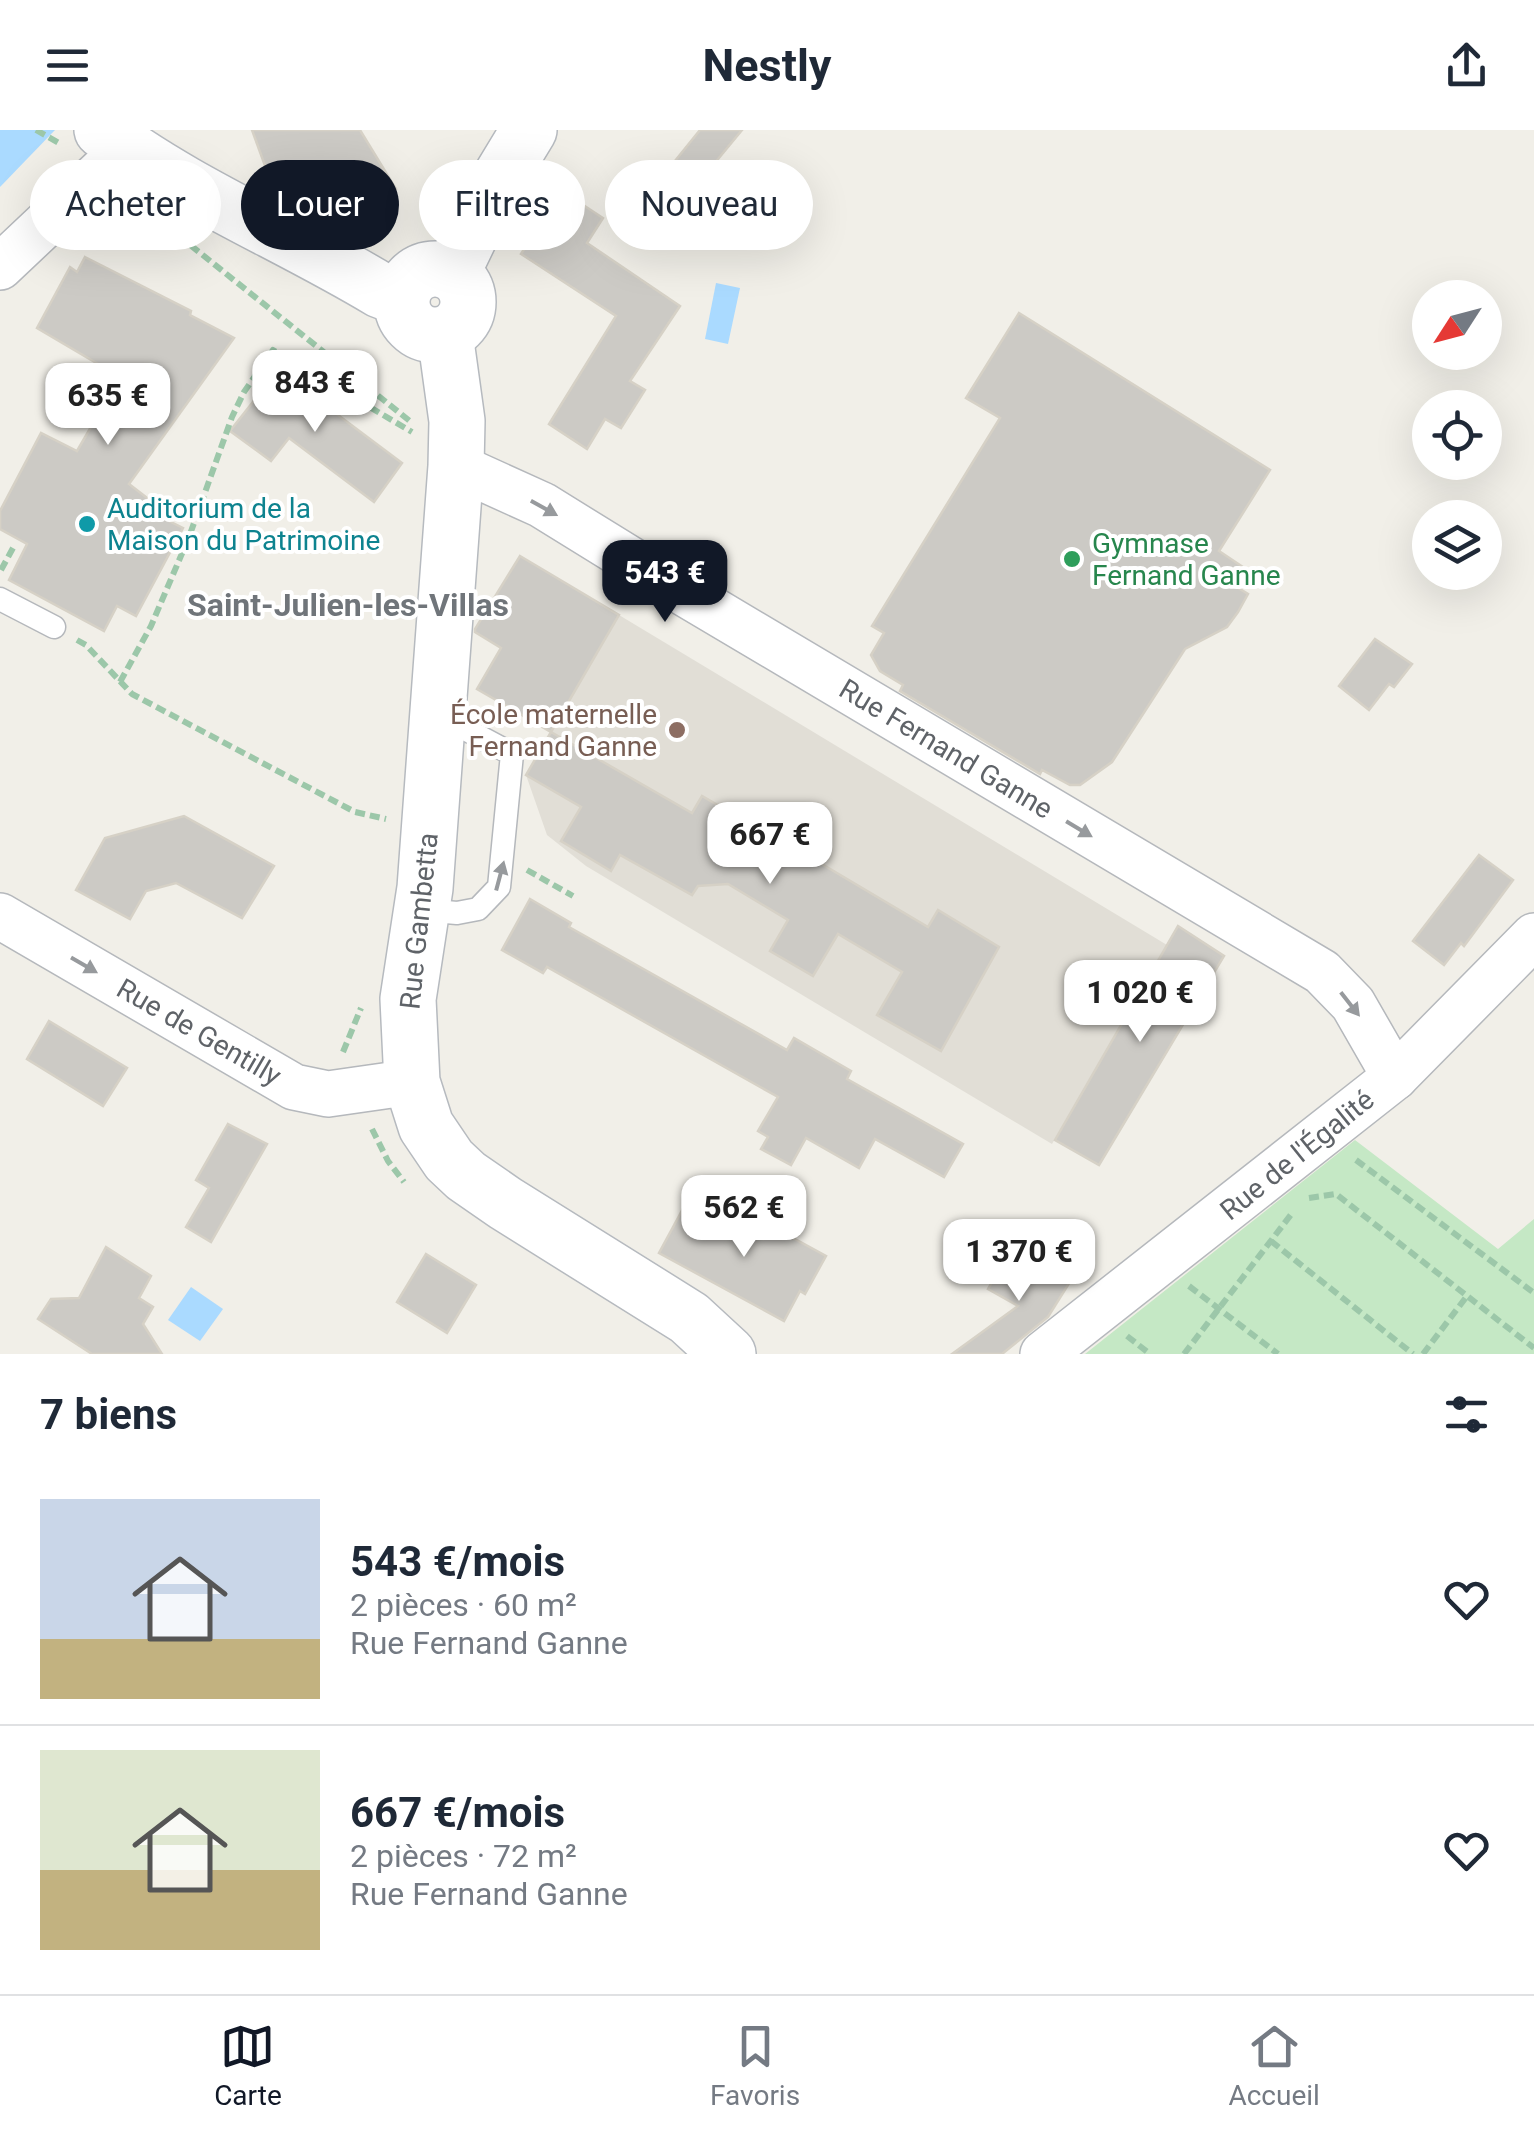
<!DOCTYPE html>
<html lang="fr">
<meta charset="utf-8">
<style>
:root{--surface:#fff;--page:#f2f2f3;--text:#1f2937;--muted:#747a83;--line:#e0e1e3;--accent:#111827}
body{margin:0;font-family:Roboto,sans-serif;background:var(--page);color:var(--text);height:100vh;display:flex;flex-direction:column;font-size:38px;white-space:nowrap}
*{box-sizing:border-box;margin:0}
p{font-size:32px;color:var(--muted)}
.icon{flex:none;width:55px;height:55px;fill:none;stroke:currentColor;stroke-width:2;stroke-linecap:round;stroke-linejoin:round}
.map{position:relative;height:1224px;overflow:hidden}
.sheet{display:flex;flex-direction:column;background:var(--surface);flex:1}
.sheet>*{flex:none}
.banner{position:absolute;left:30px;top:30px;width:1000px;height:90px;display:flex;gap:20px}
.needle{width:65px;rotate:234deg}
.buttons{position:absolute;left:1412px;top:150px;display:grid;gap:20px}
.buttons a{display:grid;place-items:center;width:90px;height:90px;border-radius:50%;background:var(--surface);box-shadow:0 10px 40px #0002;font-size:50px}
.price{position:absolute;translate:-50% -85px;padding:0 22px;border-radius:20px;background:#fff;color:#222;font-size:32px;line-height:65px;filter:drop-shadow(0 2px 5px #0008)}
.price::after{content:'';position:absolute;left:50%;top:60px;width:30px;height:22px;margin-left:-15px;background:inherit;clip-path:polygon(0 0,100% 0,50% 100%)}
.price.selected{background:var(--accent);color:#fff}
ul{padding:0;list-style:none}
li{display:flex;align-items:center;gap:30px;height:250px;padding:0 40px}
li+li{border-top:2px solid var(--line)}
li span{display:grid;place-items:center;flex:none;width:280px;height:200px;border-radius:0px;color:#555}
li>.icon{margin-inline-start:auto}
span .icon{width:120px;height:120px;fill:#fffc;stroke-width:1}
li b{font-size:42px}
h2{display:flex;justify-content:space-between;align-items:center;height:120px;padding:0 40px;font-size:42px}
.tag{padding:0 35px;border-radius:45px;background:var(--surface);box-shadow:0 10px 40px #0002;font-size:35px;line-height:90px}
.tag.selected{background:var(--accent);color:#fff}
header{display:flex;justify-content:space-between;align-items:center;height:130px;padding:0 40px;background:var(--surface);font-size:45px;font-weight:700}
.menu{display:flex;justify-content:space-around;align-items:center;height:140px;border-top:2px solid var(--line);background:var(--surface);font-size:28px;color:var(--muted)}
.menu a{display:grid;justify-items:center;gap:5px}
.menu .selected{color:var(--accent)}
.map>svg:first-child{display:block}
.education{fill:#e1ded6}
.green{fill:#c5e8c5}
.water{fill:#aadaff}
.building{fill:#cccac5;stroke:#d6d1c6;stroke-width:2.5}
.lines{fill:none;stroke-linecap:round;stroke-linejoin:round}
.lane-casing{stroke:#b5b8bc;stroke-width:25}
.street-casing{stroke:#b5b8bc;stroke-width:48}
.secondary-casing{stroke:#b6babf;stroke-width:58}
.path{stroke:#9cc7a9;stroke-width:6;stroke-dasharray:10 5;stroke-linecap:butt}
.lane{stroke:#fff;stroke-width:22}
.street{stroke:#fff;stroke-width:45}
.secondary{stroke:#fff;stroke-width:55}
.oneway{fill:#979a9d}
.culture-dot{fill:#0f9aa8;stroke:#fff;stroke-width:4}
.leisure-dot{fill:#2e9e5b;stroke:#fff;stroke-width:4}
.education-dot{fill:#8d6e63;stroke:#fff;stroke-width:4}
.labels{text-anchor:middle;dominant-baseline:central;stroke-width:8;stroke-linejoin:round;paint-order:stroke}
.culture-label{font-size:28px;fill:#0d838f;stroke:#fff;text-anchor:start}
.leisure-label{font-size:28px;fill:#27864d;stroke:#fff;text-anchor:start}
.education-label{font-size:28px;fill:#785e54;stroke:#fff;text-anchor:end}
.street-label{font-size:28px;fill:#5f6368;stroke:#fff}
.quarter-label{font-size:32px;font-weight:bold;fill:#70757a;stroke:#fff}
</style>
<header><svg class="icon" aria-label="menu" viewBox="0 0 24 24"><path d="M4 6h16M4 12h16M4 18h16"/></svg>Nestly<svg class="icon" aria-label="share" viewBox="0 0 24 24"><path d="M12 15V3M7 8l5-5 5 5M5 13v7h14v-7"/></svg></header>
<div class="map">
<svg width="1534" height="1224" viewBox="0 0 1534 1224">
<rect width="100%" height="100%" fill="#f1efe8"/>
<!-- education -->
<polygon class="education" points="619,485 1167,815 1052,1014 586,736 547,705 526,645"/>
<!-- green -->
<polygon class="green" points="1355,1010 1498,1119 1534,1089 1534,1224 1085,1224"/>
<!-- water -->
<g class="water">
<polygon points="0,0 55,0 0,57"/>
<polygon points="716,153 740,158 728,214 705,209"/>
<polygon points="191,1157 223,1179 200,1211 168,1190"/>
</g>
<!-- building -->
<g class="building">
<polygon points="252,0 360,0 396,59 373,80 333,85 322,56 308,69 279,43 268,44"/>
<polygon points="700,0 742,0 661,98 637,78"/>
<polygon points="562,61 603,88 587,113 680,176 630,251 645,260 621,298 605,289 587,319 549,294 616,186 521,124"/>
<polygon points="85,127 191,181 190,185 234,208 129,354 168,384 165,389 183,398 136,486 117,476 104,501 9,450 27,414 0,399 0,381 41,303 77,321 120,247 37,198 70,137 77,142"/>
<polygon points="1019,183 1270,340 1219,421 1243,437 1232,454 1248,464 1238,482 1227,497 1185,519 1112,632 1080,655 1070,655 1042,640 1040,644 900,561 903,555 880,541 871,525 884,503 872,496 1000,288 966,268"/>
<polygon points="278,240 402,333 374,372 289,308 271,331 230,301"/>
<polygon points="520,426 619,485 551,602 477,559 501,518 475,502 475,499"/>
<polygon points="1375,509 1412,534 1394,557 1389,554 1369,580 1339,556"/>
<polygon points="551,602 692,683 702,666 738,687 734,693 784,722 788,714 928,797 938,780 999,817 941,921 877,885 902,842 838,804 813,846 770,821 788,790 728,754 698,756 692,765 620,725 611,741 561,711 581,677 526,645"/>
<polygon points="184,686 274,736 242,788 176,753 146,761 130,789 76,760 105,708"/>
<polygon points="1479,725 1513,750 1464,816 1461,813 1444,835 1413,811"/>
<polygon points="530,769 571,793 569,797 787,920 794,908 851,941 847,949 963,1014 944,1047 875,1009 859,1038 806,1008 791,1035 761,1019 768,1007 758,1001 778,967 547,837 543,843 502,820"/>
<polygon points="1178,796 1224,826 1099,1035 1055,1010"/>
<polygon points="49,891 127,938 103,976 27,929"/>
<polygon points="228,994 267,1014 211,1112 186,1097 209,1058 196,1050"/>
<polygon points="685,1075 716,1091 719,1085 763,1109 771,1096 826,1126 805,1164 800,1161 784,1191 659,1123"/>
<polygon points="106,1117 151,1146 139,1168 153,1177 143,1194 162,1224 92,1224 38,1189 51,1169 79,1168"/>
<polygon points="1010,1121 1058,1148 1083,1131 1048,1187 1002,1224 952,1224 1018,1176 988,1159"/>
<polygon points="426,1124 476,1155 447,1203 397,1172"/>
</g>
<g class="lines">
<!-- lane casing -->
<g class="lane-casing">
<g id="lane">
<polyline points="0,469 54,497"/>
<polyline points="422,780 457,783 478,779 499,757 512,624 465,599 437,598"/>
</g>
</g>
<!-- street casing -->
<g class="street-casing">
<g id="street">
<polyline points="0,137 126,18"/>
<polyline points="456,336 542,375 686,464 1322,842 1353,874 1395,947"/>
<polyline points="0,786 294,957 328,964 412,952"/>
<polyline points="1043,1224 1395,947 1534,806"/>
</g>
</g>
<!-- secondary casing -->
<g class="secondary-casing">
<g id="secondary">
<path d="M102,0C187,64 289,105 380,160L401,168"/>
<circle cx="435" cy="172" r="33"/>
<polyline points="452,143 489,66 529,0"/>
<polyline points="445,204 457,291 456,336 425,758 408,869 412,952 426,996 449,1030 466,1046 505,1073 689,1188 728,1224"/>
</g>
</g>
<!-- path -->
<g class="path">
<polyline points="36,0 59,13"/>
<polyline points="179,106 411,292"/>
<polyline points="1,440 13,418"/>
<polyline points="77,510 86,515 132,564 355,682 386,689"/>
<polyline points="120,552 151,496 189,407 232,287 244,262 273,220 412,302"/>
<polyline points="527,740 573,766"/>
<polyline points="343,922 361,878"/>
<polyline points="372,999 388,1031 404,1052"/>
<polyline points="1356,1030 1534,1163"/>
<polyline points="1309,1068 1336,1064 1534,1218"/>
<polyline points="1271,1111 1413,1224"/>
<polyline points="1189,1156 1278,1224"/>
<polyline points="1127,1206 1150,1224"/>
<polyline points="1184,1224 1293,1082"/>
<polyline points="1423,1224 1467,1166"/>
</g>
<!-- lane -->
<use href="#lane" class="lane"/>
<!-- street -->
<use href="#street" class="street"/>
<!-- secondary -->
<use href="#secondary" class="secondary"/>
</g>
<!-- one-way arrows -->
<defs><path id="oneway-solid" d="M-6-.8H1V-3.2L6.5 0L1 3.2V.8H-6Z" transform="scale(2.5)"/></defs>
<g class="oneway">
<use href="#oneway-solid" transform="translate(544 378) rotate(29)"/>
<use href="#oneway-solid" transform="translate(1079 699) rotate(31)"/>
<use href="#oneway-solid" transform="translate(500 746) rotate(-75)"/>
<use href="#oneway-solid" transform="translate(84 835) rotate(30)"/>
<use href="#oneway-solid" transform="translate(1350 874) rotate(52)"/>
</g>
<!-- markers -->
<circle class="culture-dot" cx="87" cy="394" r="10"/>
<circle class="leisure-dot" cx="1072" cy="429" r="10"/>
<circle class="education-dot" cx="677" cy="600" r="10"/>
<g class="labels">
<!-- culture labels -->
<g class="culture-label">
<text x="107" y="378">Auditorium de la<tspan x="107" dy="32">Maison du Patrimoine</tspan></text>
</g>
<!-- leisure labels -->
<g class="leisure-label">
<text x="1092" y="413">Gymnase<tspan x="1092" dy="32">Fernand Ganne</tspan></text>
</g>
<!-- education labels -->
<g class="education-label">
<text x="657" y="584">École maternelle<tspan x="657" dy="32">Fernand Ganne</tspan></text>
</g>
<!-- street labels -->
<g class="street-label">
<text transform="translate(946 619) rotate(31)">Rue Fernand Ganne</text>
<text transform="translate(419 791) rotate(-84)">Rue Gambetta</text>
<text transform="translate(199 902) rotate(30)">Rue de Gentilly</text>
<text transform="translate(1297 1025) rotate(-39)">Rue de l'Égalité</text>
</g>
<!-- quarter labels -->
<g class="quarter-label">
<text x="348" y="475">Saint-Julien-les-Villas</text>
</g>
</g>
</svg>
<div class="buttons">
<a><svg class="needle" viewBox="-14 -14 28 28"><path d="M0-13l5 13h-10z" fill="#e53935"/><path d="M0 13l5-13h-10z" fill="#747a83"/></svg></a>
<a><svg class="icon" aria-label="locate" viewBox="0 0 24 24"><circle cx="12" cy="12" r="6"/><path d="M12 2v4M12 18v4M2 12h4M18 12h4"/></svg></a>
<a><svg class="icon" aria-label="layers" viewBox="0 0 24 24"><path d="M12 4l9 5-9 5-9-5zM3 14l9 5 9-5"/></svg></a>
</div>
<b class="price" style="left:315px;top:305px">843 €</b>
<b class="price" style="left:108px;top:318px">635 €</b>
<b class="price selected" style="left:665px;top:495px">543 €</b>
<b class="price" style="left:770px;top:757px">667 €</b>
<b class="price" style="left:1140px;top:915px">1 020 €</b>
<b class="price" style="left:744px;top:1130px">562 €</b>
<b class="price" style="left:1019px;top:1174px">1 370 €</b>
<div class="banner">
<a class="tag">Acheter</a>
<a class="tag selected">Louer</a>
<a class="tag">Filtres</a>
<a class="tag">Nouveau</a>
</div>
</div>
<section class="sheet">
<h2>7 biens<svg class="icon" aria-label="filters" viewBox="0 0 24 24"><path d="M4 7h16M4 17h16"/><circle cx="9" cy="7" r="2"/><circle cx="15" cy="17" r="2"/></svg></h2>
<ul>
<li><span style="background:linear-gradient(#c9d6e8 70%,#c2b280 0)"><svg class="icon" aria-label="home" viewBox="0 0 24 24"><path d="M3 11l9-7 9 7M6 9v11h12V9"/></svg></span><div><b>543 €/mois</b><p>2 pièces · 60 m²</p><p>Rue Fernand Ganne</p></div><svg class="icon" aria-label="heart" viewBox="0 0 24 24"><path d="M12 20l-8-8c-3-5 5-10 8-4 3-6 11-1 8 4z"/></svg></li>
<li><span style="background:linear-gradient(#dfe7d0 60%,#c2b280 0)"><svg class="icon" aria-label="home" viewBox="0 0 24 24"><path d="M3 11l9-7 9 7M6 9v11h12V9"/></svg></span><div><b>667 €/mois</b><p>2 pièces · 72 m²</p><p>Rue Fernand Ganne</p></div><svg class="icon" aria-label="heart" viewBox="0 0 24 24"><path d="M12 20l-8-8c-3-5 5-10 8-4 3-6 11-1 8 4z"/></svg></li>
</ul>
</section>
<nav class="menu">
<a class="selected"><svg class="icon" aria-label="map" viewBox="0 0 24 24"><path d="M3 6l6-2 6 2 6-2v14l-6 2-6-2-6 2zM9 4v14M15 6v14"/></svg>Carte</a>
<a><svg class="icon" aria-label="saved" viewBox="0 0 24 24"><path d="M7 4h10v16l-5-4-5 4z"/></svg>Favoris</a>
<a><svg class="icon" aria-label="home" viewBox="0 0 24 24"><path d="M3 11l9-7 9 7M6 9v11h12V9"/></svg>Accueil</a>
</nav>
